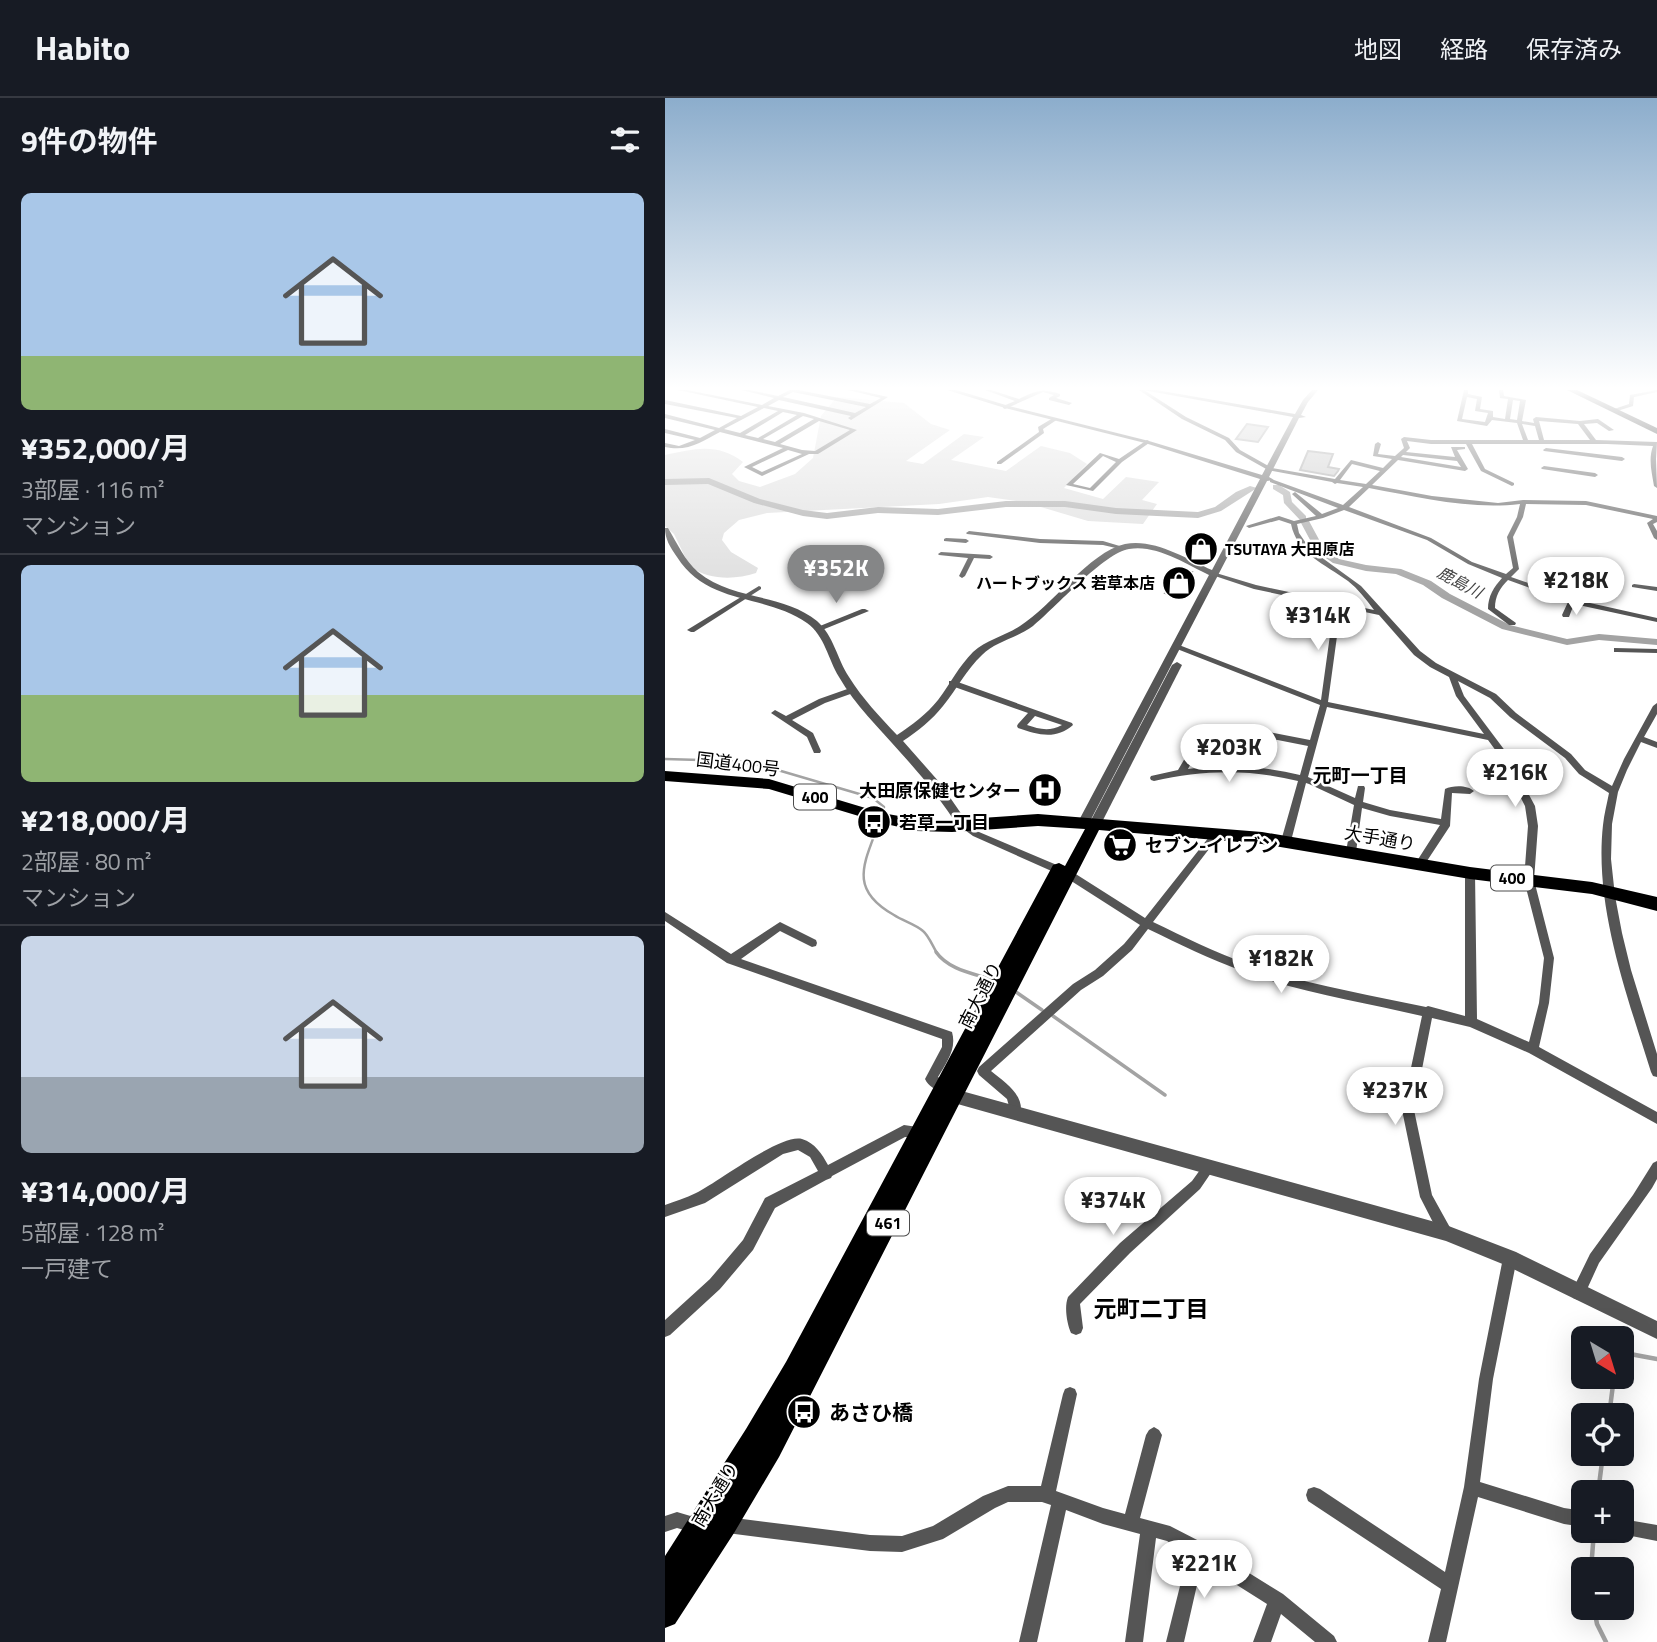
<!DOCTYPE html>
<html lang="ja">
<meta charset="utf-8">
<style>
:root{--surface:#171b24;--page:#242831;--text:#f1f3f6;--muted:#9ea1a6;--line:#363941;--accent:#858687}
body{margin:0;font-family:"Titillium Web","Noto Sans JP",sans-serif;background:var(--page);color:var(--text);height:100vh;display:flex;flex-direction:column;font-size:26px;white-space:nowrap}
*{box-sizing:border-box;margin:0}
p{font-size:23px;color:var(--muted)}
.icon{flex:none;width:38px;height:38px;fill:none;stroke:currentColor;stroke-width:2;stroke-linecap:round;stroke-linejoin:round}
.map{position:relative;flex:1;overflow:hidden}
.panel{display:flex;flex-direction:column;background:var(--surface);width:665px}
.panel>*{flex:none}
.needle{width:46px;rotate:142deg}
.buttons{position:absolute;left:906px;top:1228px;display:grid;gap:14px}
.buttons a{display:grid;place-items:center;width:63px;height:63px;border-radius:10px;background:var(--surface);box-shadow:0 7px 28px #0002;font-size:35px}
.price{position:absolute;translate:-50% -60px;padding:0 16px;border-radius:24px;background:#fff;color:#222;font-size:23px;line-height:46px;filter:drop-shadow(0 2px 4px #0008)}
.price::after{content:'';position:absolute;left:50%;top:42px;width:21px;height:16px;margin-left:-10px;background:inherit;clip-path:polygon(0 0,100% 0,50% 100%)}
.price.selected{background:var(--accent);color:#fff}
ul{padding:0;list-style:none}
li{display:grid;align-content:center;gap:14px;height:371px;padding:0 21px}
li+li{border-top:2px solid var(--line)}
li span{display:grid;place-items:center;height:217px;border-radius:10px;color:#555}
li>.icon{margin-inline-start:auto}
span .icon{width:126px;height:126px;fill:#fffc;stroke-width:1}
li b{font-size:30px}
h2{display:flex;justify-content:space-between;align-items:center;height:84px;padding:0 21px;font-size:30px}
header{display:flex;align-items:center;gap:42px;box-sizing:border-box;height:98px;padding:0 35px;background:var(--surface);border-bottom:2px solid var(--line)}
header strong{font-size:33px}
nav{display:flex;gap:38px;margin-inline-start:auto;font-size:24px}
main{display:flex;flex:1;min-height:0}
.map>svg:first-child{display:block}
.green{fill:#dcdcdc}
.water{fill:#a3a3a3}
.lines{fill:none;stroke-linecap:round;stroke-linejoin:round}
.stream-far2{stroke:#a3a3a3;stroke-width:2.5}
.stream-far1{stroke:#a3a3a3;stroke-width:3.5}
.stream{stroke:#a3a3a3;stroke-width:4.5}
.river{fill:#a3a3a3;fill-rule:evenodd}
.building{fill:#c4c4c4;stroke:#999;stroke-width:2}
.minor{fill:#555;fill-rule:evenodd}
.tertiary{fill:#555;fill-rule:evenodd}
.primary{fill:#000;fill-rule:evenodd}
.trunk{fill:#000;fill-rule:evenodd}
.labels{text-anchor:middle;dominant-baseline:central;stroke-width:5;stroke-linejoin:round;paint-order:stroke}
.far-poi-label{font-size:16px;font-weight:bold;fill:#000;stroke:#fff;text-anchor:start}
.far-water-label{font-size:16px;font-style:italic;fill:#444;stroke:#fff}
.shield{fill:#fff;stroke:#4c4c4c;stroke-width:2}
.shield-label{font-size:16px;font-weight:bold;fill:#000}
.street-label{font-size:18px;fill:#000;stroke:#fff}
.poi-label{font-size:18px;font-weight:bold;fill:#000;stroke:#fff;text-anchor:start}
.neighbourhood-label{font-size:19px;font-weight:bold;fill:#000;stroke:#fff}
.near-poi-label{font-size:21px;font-weight:bold;fill:#000;stroke:#fff;text-anchor:start}
.near-neighbourhood-label{font-size:23px;font-weight:bold;fill:#000;stroke:#fff}
</style>
<header>
<strong>Habito</strong>
<nav><a>地図</a><a>経路</a><a>保存済み</a></nav>
</header>
<main>
<section class="panel">
<h2>9件の物件<svg class="icon" aria-label="filters" viewBox="0 0 24 24"><path d="M4 7h16M4 17h16"/><circle cx="9" cy="7" r="2"/><circle cx="15" cy="17" r="2"/></svg></h2>
<ul>
<li><span style="background:linear-gradient(#a9c7e8 75%,#8fb573 0)"><svg class="icon" aria-label="home" viewBox="0 0 24 24"><path d="M3 11l9-7 9 7M6 9v11h12V9"/></svg></span><div><b>¥352,000/月</b><p>3部屋 · 116 m²</p><p>マンション</p></div></li>
<li><span style="background:linear-gradient(#a9c7e8 60%,#8fb573 0)"><svg class="icon" aria-label="home" viewBox="0 0 24 24"><path d="M3 11l9-7 9 7M6 9v11h12V9"/></svg></span><div><b>¥218,000/月</b><p>2部屋 · 80 m²</p><p>マンション</p></div></li>
<li><span style="background:linear-gradient(#c9d6e8 65%,#9aa5b1 0)"><svg class="icon" aria-label="home" viewBox="0 0 24 24"><path d="M3 11l9-7 9 7M6 9v11h12V9"/></svg></span><div><b>¥314,000/月</b><p>5部屋 · 128 m²</p><p>一戸建て</p></div></li>
</ul>
</section>
<div class="map">
<svg width="992" height="1544" viewBox="0 0 992 1544">
<rect width="100%" height="100%" fill="#fff"/>
<!-- green -->
<path class="green" d="M172,299L239,305L266,326L285,332L241,363L258,366L299,336L319,339L286,362L341,373L376,348L405,355L422,366L399,390L438,401L461,379L494,384L477,402L492,406L478,426L423,423L359,404L323,399L274,406L102,415L74,422L59,435L57,442L66,454L93,470L91,475C69,482 45,482 25,469L9,436L0,428V357C29,351 52,344 78,364L67,376L74,383L95,389L130,376L148,360L156,318Z"/>
<!-- water -->
<polygon class="water" points="634,501 669,509 666,532 645,527 644,517 626,511"/>
<g class="lines">
<!-- stream-far2 -->
<g class="stream-far2">
<polyline points="0,661 71,663 99,668 208,700 219,709 218,714"/>
<path d="M214,725C199,766 183,791 229,817C238,823 250,826 258,833C264,838 268,849 272,855"/>
</g>
<!-- stream-far1 -->
<g class="stream-far1">
<path d="M271,854C283,871 306,875 325,881"/>
<polyline points="351,894 377,912"/>
<polyline points="388,918 500,997"/>
</g>
<!-- stream -->
<g class="stream">
<polyline points="957,1262 965,1256 992,1261"/>
<polyline points="944,1318 949,1279"/>
<polyline points="933,1395 938,1356"/>
<polyline points="926,1472 929,1433"/>
<polyline points="929,1510 932,1526 941,1544"/>
</g>
<!-- river -->
<g class="river">
<polygon points="44,380 95,401 138,412 162,415 213,409 273,411 341,403 400,403 451,410 533,414 550,409 571,394 585,388 592,390 556,413 533,420 451,416 400,409 341,409 273,417 213,415 162,421 138,418 89,405 43,386 0,387 0,381"/>
<polygon points="608,387 614,387 625,394 627,404 641,418 641,422 635,422 619,405 618,397 608,391"/>
<polygon points="638,423 644,423 658,449 674,461 701,467 736,471 766,483 785,496 845,527 902,541 934,536 992,541 992,547 934,542 902,547 837,531 777,500 758,487 731,476 701,473 668,465 651,453 636,425"/>
</g>
</g>
<!-- building -->
<g class="building">
<polygon points="582,326 603,329 593,344 571,341"/>
<polygon points="643,353 668,356 663,369 674,371 673,373 669,378 635,372"/>
<polygon points="513,472 527,474 514,498 500,495"/>
</g>
<g class="lines">
<!-- minor -->
<g class="minor">
<path d="M13,292H22L97,307L109,300L76,292H84L113,298L125,292H133L205,306L216,300L183,292H192L223,299L186,322L183,320L186,318L114,302L103,308L139,315L192,332L153,356H144L97,378L79,369L118,350L55,334C36,344 23,354 0,349V345L14,348L30,342L0,335V331L35,340L50,332L0,320V316L54,330L72,320L0,306V302L76,318L93,309ZM128,294L201,309L190,315L118,299ZM99,310L113,313L75,335L59,331ZM118,314L132,317L93,340L80,337ZM138,318L149,321L110,344L98,341ZM154,323L185,332L150,353L137,352L115,346ZM123,352L137,356L97,374L87,369Z"/>
<path d="M320,292H326L354,301C371,293 376,290 395,296V298L391,300L407,305L404,307L384,302V300L389,297L378,294L340,311L338,310V308L350,303Z"/>
<path d="M474,292H479L521,319L564,340L575,352L607,370L670,381L686,362L718,370L727,361L708,358L710,346L713,344L716,346L713,356L730,358L739,350L736,341L739,339L766,342H858L852,325L827,322L822,328L792,323L799,292H803V296L817,299L815,311L828,313V319L840,321L843,301L835,300L834,292H838L839,298L861,302L857,323L869,325L868,321L871,319L915,323L933,321L949,332L944,333L932,325L919,326L931,342L992,344L991,361L992,390L989,388C987,375 983,362 988,348L942,346H807L820,371L849,385V387L847,388L816,373L801,346H766L742,343L745,350L741,354L790,359L786,349H800V351L792,352L803,371L800,373L733,362L707,387L767,398L833,405L858,402L921,403L992,418V424L988,426L992,433V442L989,440L982,425L988,421L921,407L861,406L858,419L848,439L854,471L846,479L916,503L992,520V524L909,506L904,519H898L897,517L903,504L843,482C835,490 830,498 830,510L851,525L850,527H844L823,511C823,498 829,489 837,480L803,466L762,442L679,412L658,420L632,426L634,435L645,451L696,488L755,553L771,565L831,596L851,615L906,656L920,672L947,688L959,661L988,608L992,605V616L979,639L992,644V650L976,644L962,672L953,694L947,726L946,761L950,798L957,835L966,872L992,956V979L988,978L986,974C962,897 929,809 938,727C939,716 942,706 944,695L914,676L900,660L845,619L825,600L793,583L799,598L841,654L870,708L873,728L869,782L889,860L884,905L874,949L992,1014V1026L864,955L805,929L767,920L749,1012L767,1097L788,1135L786,1140L781,1142L776,1140L755,1099L737,1012L757,918C697,904 635,895 577,873C545,861 514,846 483,831L467,852L438,878L416,892L326,973C341,985 361,998 355,1019L351,1021L347,1019L342,1001L314,977L312,973L314,969L408,886L430,872L459,846L475,827L400,779L308,738L293,727L295,725L298,724L314,734L406,773L480,820L548,734H554L556,736L554,738L488,824C519,839 550,854 582,866C640,886 701,896 761,909L763,908L800,918V775L802,772H808L810,775L812,921L864,944L874,905L879,860L859,782L863,728L860,708L834,657L823,642L662,609L643,679L690,700L693,688H699L700,690L698,704L725,712L776,721L780,691C788,687 803,687 809,693L805,696L787,695L785,728L758,769H752L750,766L775,727L725,718L697,710L691,754L686,758L681,754L689,707L644,686L641,685L626,743L621,747L616,743L633,683C585,671 537,672 489,683L486,682L485,680L486,678L513,672L526,650L529,649L533,652L523,671C561,666 598,668 635,677L643,648L563,632L559,629L563,626L645,642L655,607L507,549L511,547H514L656,602L669,508L589,491L547,477V475H551L591,487L709,512C701,501 693,491 683,483C660,466 632,456 626,426L614,422L584,430L581,428L614,418L629,423L651,418L628,397L627,396L630,394L657,416L673,410L605,384V382H609L678,407L698,389L672,385L670,386L667,384L603,372L571,354L560,342L517,321ZM802,299L812,301L810,313L823,315L820,324L797,321ZM848,302L855,303L852,322L845,321ZM874,323L913,326L925,342H879ZM857,326L870,328L874,342H863ZM738,357L792,363L796,369L736,359ZM687,366L715,373L701,386L675,382ZM704,390C753,399 805,412 855,406L852,419L842,439L848,470L841,476L807,464L766,440L684,409ZM676,509L714,517L749,557L765,569L784,579L791,598L819,636L663,604Z"/>
<polygon points="992,292 992,294 969,299 968,308 949,314 946,312 964,306 965,297"/>
<polygon points="388,320 393,321 378,331 379,335 336,366 332,366 332,364 374,334 373,329"/>
<path d="M482,342L484,343V345L457,364L428,393L401,387L435,355L454,361ZM438,358L451,364L425,390L408,386Z"/>
<polygon points="881,350 957,359 960,361 957,363 879,353 878,352"/>
<polygon points="879,368 930,375 933,377 930,379 877,371 876,370"/>
<polygon points="304,433 375,441 438,443 458,449 455,451 438,447 375,445 302,436 301,435"/>
<polygon points="281,440 301,441 304,443 301,445 279,443 279,441"/>
<polygon points="276,454 325,457 328,459 325,461 309,460 300,478 297,480 294,478 303,460 274,457 273,456"/>
<polygon points="969,486 992,489 992,493 967,489 967,487"/>
<polygon points="94,488 96,489 96,491 29,534 26,534 22,532"/>
<polygon points="197,511 200,511 204,513 157,532 151,532 150,530"/>
<polygon points="949,550 992,551 992,555 952,554 949,554"/>
<path d="M284,583H290L407,625L408,627C391,642 373,637 353,630L352,628L353,626L363,615L284,587ZM370,618L397,627C384,634 374,631 362,627Z"/>
<polygon points="188,589 192,592 191,594 160,605 127,622 148,635 156,653 155,655 149,655 142,639 106,615 110,612 121,618 154,601"/>
<path d="M0,814L66,856L115,824L151,842L152,845L151,848L147,849L115,833L76,861L287,934C292,951 281,965 273,979L282,985L284,989L282,993L278,995C271,992 263,988 260,981L277,949V941L62,865L0,823Z"/>
<path d="M239,1027L259,1030L261,1034L259,1038L255,1040L240,1039L167,1078L166,1080L161,1082L110,1110L88,1152L55,1191L5,1237L0,1239V1222L45,1181L78,1142L100,1100L153,1073L145,1059L133,1052L118,1056L40,1105L0,1119V1107C10,1103 21,1100 31,1095C52,1085 116,1035 137,1041C150,1045 157,1056 163,1067Z"/>
<path d="M544,1063L548,1065L550,1069L535,1091L465,1155L415,1206L418,1230L416,1235L411,1237L406,1235C402,1226 399,1209 403,1199L455,1145L527,1083L540,1065Z"/>
<polygon points="992,1063 992,1081 987,1090 934,1165 918,1200 913,1202 908,1200 906,1195 925,1156 968,1097 988,1065"/>
<polygon points="845,1153 850,1155 852,1160 828,1281 815,1384 899,1410 919,1413 919,1429 899,1426 813,1399 781,1544 763,1544 776,1491 643,1403 641,1397 643,1391 649,1389 655,1391 780,1474 799,1389 814,1281 838,1160 840,1155"/>
<polygon points="405,1289 410,1291 412,1296 391,1393 438,1410 460,1416 481,1337 484,1332 489,1329 494,1332 497,1337 475,1420 505,1428 538,1445 539,1447 618,1496 669,1538 672,1544 650,1544 616,1516 606,1544 588,1544 602,1506 537,1465 519,1544 501,1544 523,1456 502,1443 491,1440 478,1544 460,1544 475,1436 438,1426 401,1412 372,1544 354,1544 386,1407 377,1404 343,1404 330,1410 278,1441 237,1454 205,1453 62,1435 56,1433 54,1427 56,1421 62,1419 205,1437 237,1438 268,1428 318,1398 343,1388 376,1388 398,1296 400,1291"/>
<polygon points="12,1414 39,1422 41,1428 39,1434 33,1436 12,1430 0,1434 0,1418"/>
<polygon points="957,1421 992,1427 992,1443 951,1435 951,1433 957,1433"/>
</g>
<!-- tertiary -->
<g class="tertiary">
<path d="M282,292H291L344,308L484,343L597,377L628,319L478,292H491L630,316L638,302L647,292H653L643,304L636,317L641,319L634,320L604,379L609,382L602,383L422,729H414L412,726L544,477C521,466 491,446 464,451C440,454 389,511 368,528C352,540 331,543 317,557C301,572 292,591 278,608C267,622 253,633 238,643L275,685L304,727L298,731L294,730C277,703 257,678 235,654C214,630 190,607 174,579C163,561 160,538 142,525C99,495 43,508 12,459C5,449 0,441 0,430H3C12,445 20,463 33,474C68,503 118,495 152,523C169,538 172,561 184,579C197,600 215,619 232,637C247,627 262,616 273,602C285,586 294,568 308,554C321,542 340,538 355,528C387,508 424,454 460,446C489,440 522,461 547,472L595,381L480,345L340,310Z"/>
<polygon points="512,564 517,567 436,726 434,729 426,729 424,726 507,567"/>
<polygon points="283,986 293,992 781,1127 851,1154 992,1223 992,1241 840,1167 781,1143 289,1005 278,998 276,993 278,988"/>
</g>
<!-- primary -->
<polygon class="primary" points="902,292 912,292 992,330 992,336"/>
<!-- trunk -->
<polygon class="trunk" points="0,673 104,681 217,715 251,721 287,722 373,716 597,734 805,769 927,784 992,799 992,813 927,796 805,781 597,746 434,732 114,1359 69,1435 10,1526 0,1530 0,1458 81,1331 121,1264 388,767 394,765 400,768 420,731 373,728 287,734 251,733 217,725 104,691 0,683"/>
</g>
<!-- sky -->
<linearGradient id="sky" x2="0" y2="1"><stop stop-color="#8cadcc"/><stop offset="0.57" stop-color="#fff"/><stop offset="1" stop-color="#fff" stop-opacity="0"/></linearGradient>
<rect width="992" height="508" fill="url(#sky)"/>
<!-- icons -->
<defs>
<g id="shop-disc" transform="scale(1.75)"><circle r="9.5" fill="#000" stroke="#fff"/><path d="M-5-2.5h2.3a2.7 3.5 0 0 1 5.4 0H5L5.5 6h-11ZM-1.5-2.5h3a1.5 2.3 0 0 0-3 0Z" fill="#fff"/></g>
<g id="hospital-disc" transform="scale(1.75)"><circle r="9.5" fill="#000" stroke="#fff"/><path d="M-5-5h3v3.5h4V-5h3V5h-3V1.5h-4V5h-3Z" fill="#fff"/></g>
<g id="bus-disc" transform="scale(1.75)"><circle r="9.5" fill="#000" stroke="#fff"/><path d="M-5-6H5V4H4V6H2V4H-2V6H-4V4H-5ZM-3.5-4V0h7V-4ZM-3.5 1.2v1.5H-2V1.2ZM2 1.2v1.5H3.5V1.2Z" fill="#fff"/></g>
<g id="supermarket-disc" transform="scale(1.75)"><circle r="9.5" fill="#000" stroke="#fff"/><path d="M-6-5.5h2.5l.6 2H6L4.5 2H-2.5L-4.4-4H-6ZM-1.5 3.2a1.3 1.3 0 1 0 .1 0ZM3 3.2a1.3 1.3 0 1 0 .1 0Z" fill="#fff"/></g>
</defs>
<g fill-rule="evenodd">
<use href="#shop-disc" x="536" y="451"/>
<use href="#shop-disc" x="514" y="485"/>
<use href="#hospital-disc" x="380" y="692"/>
<use href="#bus-disc" x="209" y="724"/>
<use href="#supermarket-disc" x="455" y="747"/>
<use href="#bus-disc" x="139" y="1314"/>
</g>
<g class="labels">
<!-- far-poi labels -->
<g class="far-poi-label">
<text x="560" y="451">TSUTAYA 大田原店</text>
<text x="490" y="485" text-anchor="end">ハートブックス 若草本店</text>
</g>
<!-- far-water labels -->
<g class="far-water-label">
<text transform="translate(795 484) rotate(28)">鹿島川</text>
</g>
<!-- shield labels -->
<g class="shield">
<rect x="129" y="686.5" width="42" height="25" rx="5"/>
<rect x="826" y="767.5" width="42" height="25" rx="5"/>
<rect x="202" y="1112.5" width="42" height="25" rx="5"/>
</g>
<g class="shield-label">
<text x="150" y="699">400</text>
<text x="847" y="780">400</text>
<text x="223" y="1125">461</text>
</g>
<!-- street labels -->
<g class="street-label">
<text transform="translate(73 666) rotate(7)">国道400号</text>
<text transform="translate(715 740) rotate(10)">大手通り</text>
<text transform="translate(315 897) rotate(-63)">南大通り</text>
<text transform="translate(50 1396) rotate(-59)">南大通り</text>
</g>
<!-- poi labels -->
<g class="poi-label">
<text x="356" y="692" text-anchor="end">大田原保健センター</text>
<text x="234" y="724">若草一丁目</text>
<text x="480" y="747">セブン-イレブン</text>
</g>
<!-- neighbourhood labels -->
<g class="neighbourhood-label">
<text x="695" y="676">元町一丁目</text>
</g>
<!-- near-poi labels -->
<g class="near-poi-label">
<text x="164" y="1314">あさひ橋</text>
</g>
<!-- near-neighbourhood labels -->
<g class="near-neighbourhood-label">
<text x="486" y="1210">元町二丁目</text>
</g>
</g>
</svg>
<div class="buttons">
<a><svg class="needle" viewBox="-14 -14 28 28"><path d="M0-13l5 13h-10z" fill="#e53935"/><path d="M0 13l5-13h-10z" fill="#9ea1a6"/></svg></a>
<a><svg class="icon" aria-label="locate" viewBox="0 0 24 24"><circle cx="12" cy="12" r="6"/><path d="M12 2v4M12 18v4M2 12h4M18 12h4"/></svg></a>
<a>+</a>
<a>−</a>
</div>
<b class="price selected" style="left:171px;top:507px">¥352K</b>
<b class="price" style="left:911px;top:519px">¥218K</b>
<b class="price" style="left:653px;top:554px">¥314K</b>
<b class="price" style="left:564px;top:686px">¥203K</b>
<b class="price" style="left:850px;top:711px">¥216K</b>
<b class="price" style="left:616px;top:897px">¥182K</b>
<b class="price" style="left:730px;top:1029px">¥237K</b>
<b class="price" style="left:448px;top:1139px">¥374K</b>
<b class="price" style="left:539px;top:1502px">¥221K</b>
</div>
</main>
